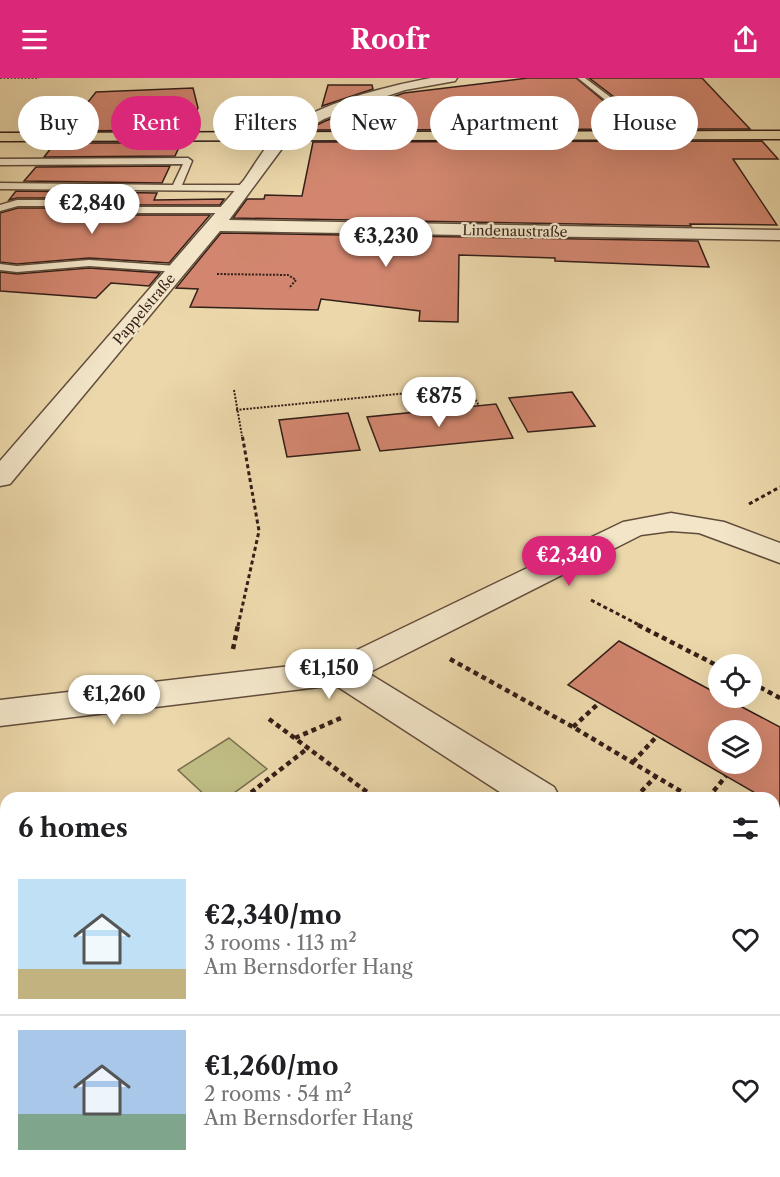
<!DOCTYPE html>
<meta charset="utf-8">
<style>
:root{--surface:#fff;--page:#f6f6f6;--text:#202124;--muted:#757577;--line:#e0e0e0;--accent:#db2777}
body{margin:0;font-family:"Libre Caslon Text",serif;background:var(--page);color:var(--text);height:100vh;display:flex;flex-direction:column;font-size:22px;white-space:nowrap}
*{box-sizing:border-box;margin:0}
p{font-size:20px;color:var(--muted)}
.icon{flex:none;width:33px;height:33px;fill:none;stroke:currentColor;stroke-width:2;stroke-linecap:round;stroke-linejoin:round}
.map{position:relative;flex:1;overflow:hidden}
.sheet{position:absolute;left:0px;top:714px;width:780px;height:386px;display:flex;flex-direction:column;background:var(--surface);border-radius:18px 18px 0 0;box-shadow:0 6px 24px #0002}
.sheet>*{flex:none}
.hud{position:absolute;left:18px;top:18px;width:744px;height:54px;display:flex;gap:12px}
.tools{position:absolute;left:708px;top:576px;display:grid;gap:12px}
.tools a{display:grid;place-items:center;width:54px;height:54px;border-radius:50%;background:var(--surface);box-shadow:0 6px 24px #0002;font-size:30px}
.price{position:absolute;translate:-50% -51px;padding:0 14px;border-radius:21px;background:#fff;color:#222;font-size:20px;line-height:39px;filter:drop-shadow(0 2px 3px #0008)}
.price::after{content:'';position:absolute;left:50%;top:36px;width:18px;height:14px;margin-left:-9px;background:inherit;clip-path:polygon(0 0,100% 0,50% 100%)}
.price.current{background:var(--accent);color:#fff}
ul{padding:0;list-style:none}
li{display:flex;align-items:center;gap:18px;height:150px;padding:0 18px}
li+li{border-top:2px solid var(--line)}
li span{display:grid;place-items:center;flex:none;width:168px;height:120px;border-radius:0px;color:#555}
li>.icon{margin-inline-start:auto}
span .icon{width:72px;height:72px;fill:#fffc;stroke-width:1}
li b{font-size:26px}
h2{display:flex;justify-content:space-between;align-items:center;height:72px;padding:0 18px;font-size:26px}
.tag{padding:0 21px;border-radius:27px;background:var(--surface);box-shadow:0 6px 24px #0002;font-size:21px;line-height:54px}
.tag.current{background:var(--accent);color:#fff}
header{display:flex;justify-content:space-between;align-items:center;height:78px;padding:0 18px;background:var(--accent);color:#fff;font-size:27px;font-weight:700}
.map>svg:first-child{display:block}
.green{fill:#bfbc83;stroke:#7a6e4e;stroke-width:1.5}
.building{fill:#d2866f;stroke:#341f18;stroke-width:1.5;fill-rule:evenodd}
.lines{fill:none;stroke-linecap:round;stroke-linejoin:round}
.service-casing{stroke:#624d3c;stroke-width:3}
.minor-casing{stroke:#624d3c;stroke-width:3}
.primary-casing{stroke:#341f18;stroke-width:3}
.path-far4{stroke:#341f18;stroke-width:1.5;stroke-dasharray:2 1.5;stroke-linecap:butt}
.path-far3{stroke:#341f18;stroke-width:2;stroke-dasharray:2 1.5;stroke-linecap:butt}
.path-far2{stroke:#341f18;stroke-width:3;stroke-dasharray:4 3;stroke-linecap:butt}
.path-far1{stroke:#341f18;stroke-width:4.5;stroke-dasharray:5 4;stroke-linecap:butt}
.path{stroke:#341f18;stroke-width:5;stroke-dasharray:7 4.5;stroke-linecap:butt}
.service{fill:#f2e5c8;fill-rule:evenodd}
.minor{fill:#f2e5c8;fill-rule:evenodd}
.primary{fill:#ebd7aa;fill-rule:evenodd}
.labels{text-anchor:middle;dominant-baseline:central;stroke-width:4.5;stroke-linejoin:round;paint-order:stroke}
.far-street-label{font-size:14px;fill:#341f18;stroke:#f2e5c8}
</style>
<header><svg class="icon" aria-label="menu" viewBox="0 0 24 24"><path d="M4 6h16M4 12h16M4 18h16"/></svg>Roofr<svg class="icon" aria-label="share" viewBox="0 0 24 24"><path d="M12 15V3M7 8l5-5 5 5M5 13v7h14v-7"/></svg></header>
<div class="map">
<svg width="780" height="1099" viewBox="0 0 780 1099">
<rect width="100%" height="100%" fill="#ebd7aa"/>
<filter id="stains"><feTurbulence type="fractalNoise" baseFrequency=".00333" numOctaves="4"/><feColorMatrix values="0 0 0 0 .2 0 0 0 0 .09 0 0 0 0 .02 0 0 0 .5 -.17"/></filter>
<radialGradient id="worn" r=".72"><stop offset=".6" stop-color="#630" stop-opacity="0"/><stop offset="1" stop-color="#630" stop-opacity=".3"/></radialGradient>
<!-- green -->
<g class="green">
<polygon points="229,660 267,691 227,720 208,720 178,692"/>
<polygon points="6,741 6,1094 70,1094 49,1099 0,1099 0,767"/>
<polygon points="151,1094 480,1094 486,1099 151,1099"/>
</g>
<!-- building -->
<g class="building">
<polygon points="528,0 576,0 617,34 627,51 316,52 317,47 325,43 404,15"/>
<polygon points="589,0 702,0 750,51 640,51 626,28"/>
<polygon points="328,7 372,7 373,11 322,28"/>
<polygon points="193,10 198,30 187,52 65,53 96,14"/>
<polygon points="762,63 778,81 733,81 777,147 690,146 691,148 233,140 247,121 264,121 265,117 302,118 313,64"/>
<polygon points="55,65 181,65 175,78 44,79"/>
<polygon points="170,88 162,105 24,103 36,89"/>
<polygon points="16,113 157,115 154,122 224,121 220,127 132,127 101,120 17,120 9,122"/>
<polygon points="18,130 101,130 132,137 210,137 169,185 89,180 17,186 0,184 0,135"/>
<polygon points="221,155 698,163 709,189 555,183 555,180 459,177 458,244 419,243 420,233 321,221 318,232 190,229 198,211 176,210"/>
<polygon points="89,190 160,195 149,208 111,205 96,220 0,213 0,194 17,196"/>
<polygon points="572,314 595,348 528,354 509,320"/>
<polygon points="496,326 513,360 380,373 367,339"/>
<polygon points="348,335 360,372 287,379 279,342"/>
<path d="M619,563L718,616V620H725L780,649V729L774,726V720H764L568,607ZM718,652H752V686H718Z"/>
</g>
<g class="lines">
<!-- service casing -->
<g class="service-casing">
<g id="service">
<polygon points="578,0 585,0 625,30 642,58 641,60 635,60 619,33"/>
<polygon points="188,80 192,83 182,107 245,107 250,110 245,113 0,111 0,105 173,107 183,86 0,87 0,81"/>
<polygon points="17,122 101,122 132,129 226,129 231,132 226,135 132,135 101,128 18,128 0,133 0,127"/>
<polygon points="89,182 177,188 182,191 177,194 89,188 17,194 0,192 0,186 17,188"/>
</g>
</g>
<!-- minor casing -->
<g class="minor-casing">
<g id="minor">
<path d="M431,0H457L455,3L405,12L357,28L324,41L289,61L229,142L780,152V162L220,153L10,406L0,408V383L244,102C254,88 268,63 280,54C320,25 383,9 431,0Z"/>
<polygon points="671,435 724,444 780,465 780,485 699,455 671,453 641,457 368,595 554,709 560,720 509,720 335,607 0,648 0,622 334,583 623,444"/>
<polygon points="774,857 780,859 780,901 774,899"/>
</g>
</g>
<!-- primary casing -->
<g class="primary-casing">
<polygon id="primary" points="780,53 780,61 0,63 0,55"/>
</g>
<!-- path-far4 -->
<polyline class="path-far4" points="0,0 39,0"/>
<!-- path-far3 -->
<g class="path-far3">
<polyline points="217,196 288,197 296,202 289,210"/>
<polyline points="234,312 242,358"/>
<polyline points="236,332 469,309 479,328"/>
</g>
<!-- path-far2 -->
<g class="path-far2">
<polyline points="749,426 780,409"/>
<polyline points="591,522 641,548"/>
<polyline points="238,548 259,453 242,356"/>
</g>
<!-- path-far1 -->
<g class="path-far1">
<polyline points="638,547 718,588"/>
<polyline points="233,571 238,547"/>
<polyline points="450,581 573,649 692,720"/>
<polyline points="752,605 780,620"/>
<polyline points="269,641 375,720"/>
<polyline points="573,649 599,625"/>
<polyline points="295,660 341,640"/>
<polyline points="633,684 657,658"/>
<polyline points="244,720 308,670"/>
<polyline points="635,720 656,698"/>
<polyline points="708,720 726,698"/>
<polyline points="775,770 780,763"/>
</g>
<!-- path -->
<g class="path">
<polyline points="774,1016 780,1020"/>
<polyline points="526,1094 532,1099"/>
</g>
<!-- service -->
<use href="#service" class="service"/>
<!-- minor -->
<use href="#minor" class="minor"/>
<!-- primary -->
<use href="#primary" class="primary"/>
</g>
<g class="labels">
<!-- far-street labels -->
<g class="far-street-label">
<text transform="translate(515 153) rotate(1)">Lindenaustraße</text>
<text transform="translate(144 231) rotate(-50)">Pappelstraße</text>
</g>
</g>
<rect width="100%" height="100%" filter="url(#stains)"/>
<rect width="100%" height="100%" fill="url(#worn)"/>
</svg>
<div class="tools">
<a><svg class="icon" aria-label="locate" viewBox="0 0 24 24"><circle cx="12" cy="12" r="6"/><path d="M12 2v4M12 18v4M2 12h4M18 12h4"/></svg></a>
<a><svg class="icon" aria-label="layers" viewBox="0 0 24 24"><path d="M12 4l9 5-9 5-9-5zM3 14l9 5 9-5"/></svg></a>
</div>
<b class="price" style="left:92px;top:157px">€2,840</b>
<b class="price" style="left:386px;top:190px">€3,230</b>
<b class="price" style="left:439px;top:350px">€875</b>
<b class="price current" style="left:569px;top:509px">€2,340</b>
<b class="price" style="left:329px;top:622px">€1,150</b>
<b class="price" style="left:114px;top:648px">€1,260</b>
<div class="hud">
<a class="tag">Buy</a>
<a class="tag current">Rent</a>
<a class="tag">Filters</a>
<a class="tag">New</a>
<a class="tag">Apartment</a>
<a class="tag">House</a>
</div>
<section class="sheet">
<h2>6 homes<svg class="icon" aria-label="filters" viewBox="0 0 24 24"><path d="M4 7h16M4 17h16"/><circle cx="9" cy="7" r="2"/><circle cx="15" cy="17" r="2"/></svg></h2>
<ul>
<li><span style="background:linear-gradient(#bfe0f5 75%,#c2b280 0)"><svg class="icon" aria-label="home" viewBox="0 0 24 24"><path d="M3 11l9-7 9 7M6 9v11h12V9"/></svg></span><div><b>€2,340/mo</b><p>3 rooms · 113 m²</p><p>Am Bernsdorfer Hang</p></div><svg class="icon" aria-label="heart" viewBox="0 0 24 24"><path d="M12 20l-8-8c-3-5 5-10 8-4 3-6 11-1 8 4z"/></svg></li>
<li><span style="background:linear-gradient(#a9c7e8 70%,#7fa58c 0)"><svg class="icon" aria-label="home" viewBox="0 0 24 24"><path d="M3 11l9-7 9 7M6 9v11h12V9"/></svg></span><div><b>€1,260/mo</b><p>2 rooms · 54 m²</p><p>Am Bernsdorfer Hang</p></div><svg class="icon" aria-label="heart" viewBox="0 0 24 24"><path d="M12 20l-8-8c-3-5 5-10 8-4 3-6 11-1 8 4z"/></svg></li>
</ul>
</section>
</div>
